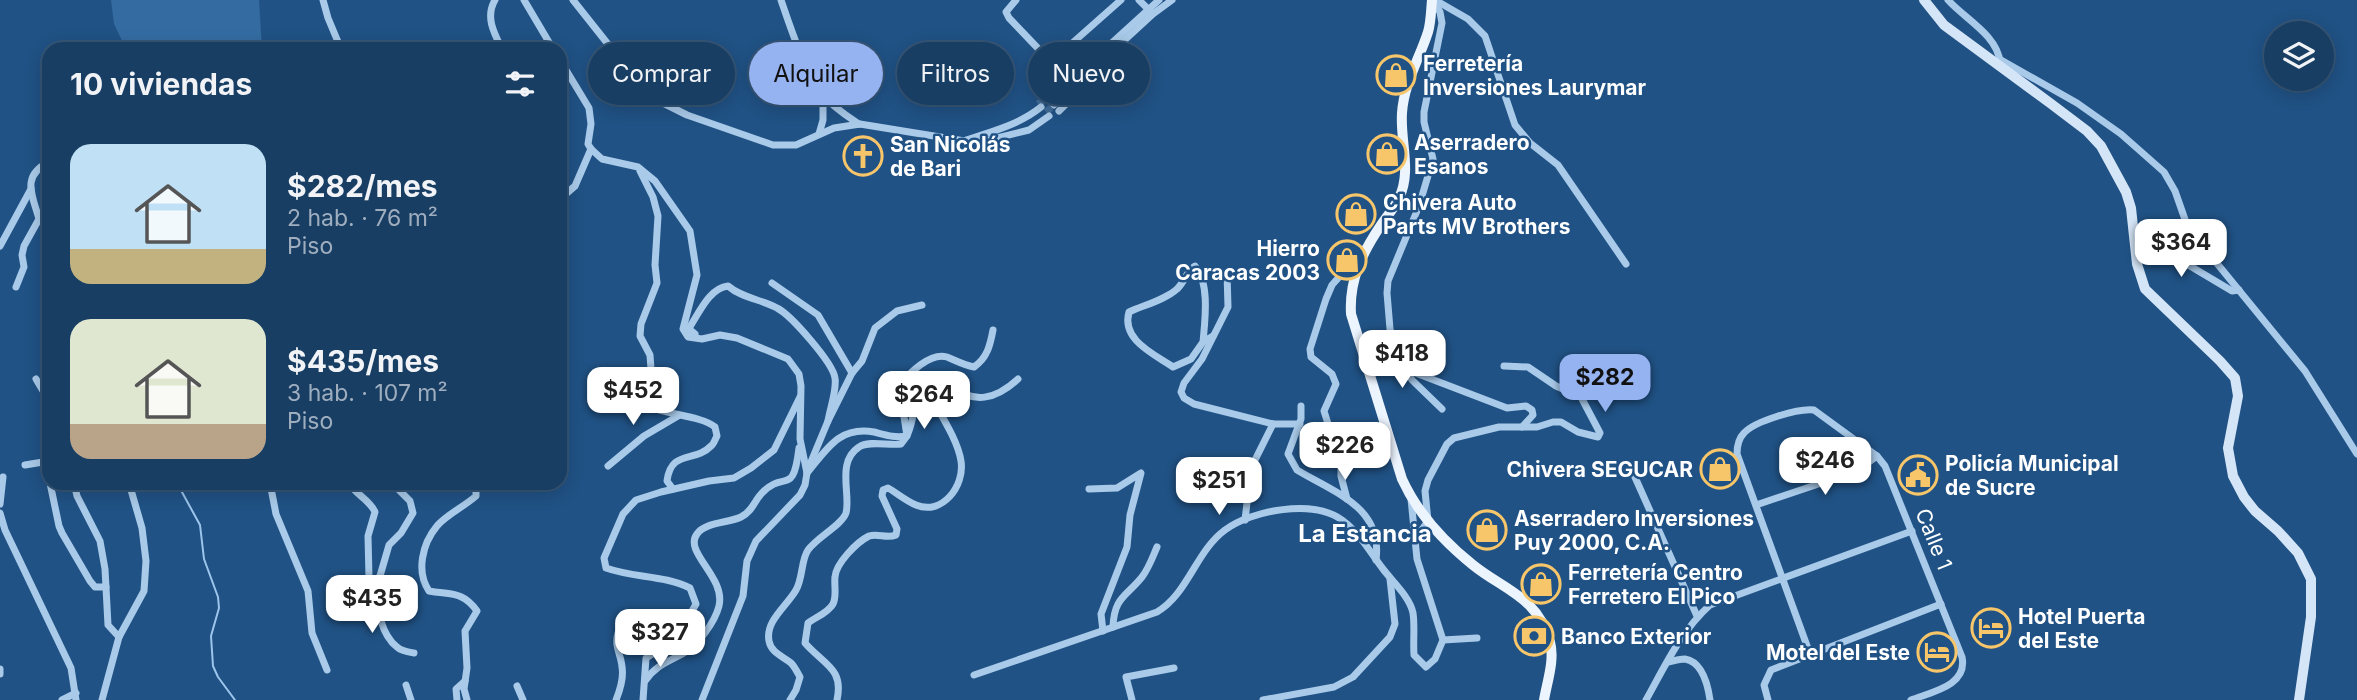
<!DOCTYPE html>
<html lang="es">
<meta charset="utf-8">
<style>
:root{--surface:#183e64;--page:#21456a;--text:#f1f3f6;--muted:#9faebf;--line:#365778;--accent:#95b2f1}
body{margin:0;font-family:Inter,sans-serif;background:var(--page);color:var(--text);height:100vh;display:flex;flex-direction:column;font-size:26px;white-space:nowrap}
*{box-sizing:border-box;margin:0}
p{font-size:23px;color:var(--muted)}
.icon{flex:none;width:38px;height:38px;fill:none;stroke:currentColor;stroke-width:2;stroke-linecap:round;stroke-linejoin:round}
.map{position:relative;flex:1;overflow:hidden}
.panel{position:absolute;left:42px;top:42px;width:525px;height:448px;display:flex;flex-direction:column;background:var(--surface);border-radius:21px;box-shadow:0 4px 18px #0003,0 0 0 2px var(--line)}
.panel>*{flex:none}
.banner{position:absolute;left:588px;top:42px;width:665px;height:63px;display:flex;gap:14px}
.fabs{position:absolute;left:2264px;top:21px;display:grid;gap:14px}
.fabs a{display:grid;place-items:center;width:70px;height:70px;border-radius:50%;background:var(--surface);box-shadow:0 4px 18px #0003,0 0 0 2px var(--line);font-size:35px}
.price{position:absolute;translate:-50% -60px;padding:0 16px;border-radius:14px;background:#fff;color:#222;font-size:23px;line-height:46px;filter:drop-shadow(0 2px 4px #0008)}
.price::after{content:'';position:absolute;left:50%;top:42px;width:21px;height:16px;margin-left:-10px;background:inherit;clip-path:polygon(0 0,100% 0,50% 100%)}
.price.active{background:var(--accent);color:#111}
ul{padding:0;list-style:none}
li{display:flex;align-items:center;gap:21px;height:175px;padding:0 28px}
li span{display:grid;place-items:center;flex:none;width:196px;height:140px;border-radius:21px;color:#555}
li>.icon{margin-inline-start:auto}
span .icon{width:84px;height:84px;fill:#fffc;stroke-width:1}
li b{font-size:30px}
h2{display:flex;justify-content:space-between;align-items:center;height:84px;padding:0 28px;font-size:30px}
.chip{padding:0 24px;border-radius:32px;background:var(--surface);box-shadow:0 4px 18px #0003,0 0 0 2px var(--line);font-size:24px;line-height:63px}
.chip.active{background:var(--accent);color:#111}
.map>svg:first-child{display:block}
.green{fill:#346ca2}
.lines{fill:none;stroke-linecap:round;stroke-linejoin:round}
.stream{stroke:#9cc5eb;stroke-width:2}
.street-tunnel{stroke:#416c97;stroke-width:7;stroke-dasharray:7 3.5;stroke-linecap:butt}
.street{stroke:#a9cae9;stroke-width:7}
.secondary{stroke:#d4e5f7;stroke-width:10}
.primary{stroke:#ecf4fe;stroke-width:10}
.labels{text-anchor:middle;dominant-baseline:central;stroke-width:5;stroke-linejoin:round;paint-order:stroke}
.poi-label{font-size:21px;font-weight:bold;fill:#fff;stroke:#205285;text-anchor:start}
.street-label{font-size:21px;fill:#fff;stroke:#205285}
.quarter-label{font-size:24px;font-weight:bold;fill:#fff;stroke:#205285}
</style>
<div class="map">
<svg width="2357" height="700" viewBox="0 0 2357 700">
<rect width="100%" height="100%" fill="#205285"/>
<!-- green -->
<polygon class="green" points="111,0 259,0 262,49 126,49 114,24"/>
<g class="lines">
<!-- stream -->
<polyline class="stream" points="177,483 200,525 204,559 218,597 219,608 211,636 213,666 218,677 235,700"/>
<!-- street-tunnel -->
<g class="street-tunnel">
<polyline points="1038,104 1047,97"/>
<polyline points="1046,112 1054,105"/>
</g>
<!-- street -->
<g class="street">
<polyline points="323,0 328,18 341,49"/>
<path d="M495,0C485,17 494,33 502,49"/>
<polyline points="524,0 553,49"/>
<polyline points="573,0 619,58 661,102 687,115 773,145 796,145 834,128 860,124 977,143 1029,130 1049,116"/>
<path d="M781,0C791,29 805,73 824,96C834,108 847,116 859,124"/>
<polyline points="1016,0 1006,12 1009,18 1072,84"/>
<polyline points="1139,0 1150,11"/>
<polyline points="1435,0 1468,19 1485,36 1515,125 1530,143 1558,165 1626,264"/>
<path d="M1948,0C1965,19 1997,35 2000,62"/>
<polyline points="1433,1 1440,12 1442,23 1424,112 1424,122 1433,159 1419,206 1388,281 1387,293 1390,329 1395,349 1413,372 1507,408 1526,406 1532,410 1533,415 1522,427"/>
<polyline points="560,60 589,108 591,124 588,144 591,149 602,159 638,167 655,181 690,231 697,275 683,329 688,337 702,339 720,335 737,338 788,359 799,374 801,386 800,439 807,473 805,485 800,495 756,541 747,561 743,596 702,700"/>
<polyline points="2001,60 2077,103 2121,134 2164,172 2175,191 2188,228 2305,371 2357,454"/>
<polyline points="1052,61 1121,0"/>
<polyline points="1049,100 1159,0"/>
<polyline points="1054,105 1153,14 1172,0"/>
<polyline points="1059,111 1069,101 1075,88"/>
<polyline points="819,134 823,120 823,95"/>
<path d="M966,140C992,132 1020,124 1041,107"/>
<path d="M640,171L653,197L658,216L655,265L657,283L641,324L640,336L650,355L651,369L646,386L650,399L656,409C673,415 703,417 715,427L717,436C715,439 714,444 711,446C695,463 671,449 667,481L673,489"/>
<polyline points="560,199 575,186 591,149"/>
<polyline points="2186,225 2179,238 2185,263 2232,291 2239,290"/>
<polyline points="0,246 31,189"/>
<polyline points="1227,273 1228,307 1202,359 1184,383 1181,392 1184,398 1194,404 1273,424 1300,424"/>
<polyline points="772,283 818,315 852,373"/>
<path d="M16,287L24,267L22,255L24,246L39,219C32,194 21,176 49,162"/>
<path d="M695,334L689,329L691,325C700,311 710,288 728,286C742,298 760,299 777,308C791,315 833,363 835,378C837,390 830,408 828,421"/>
<path d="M1203,342C1205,320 1210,283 1195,266C1186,271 1185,282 1177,289C1165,300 1144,305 1129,312C1121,340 1154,354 1173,367L1191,359L1203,342L1213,336"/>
<polyline points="1399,359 1412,380 1442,409"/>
<polyline points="36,379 49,401"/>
<path d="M1301,406V419L1288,454L1297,470C1335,493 1383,507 1376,560"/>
<polyline points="45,461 49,479"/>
<polyline points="25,465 49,461"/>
<polyline points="608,466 644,436 678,416"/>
<polyline points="808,469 828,421 852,373 862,361 875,328 897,311 922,305"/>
<path d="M807,473C827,449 839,426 874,432C886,435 894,438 907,436C921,403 904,395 949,386C975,404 995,400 1018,379"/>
<polyline points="1634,475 1697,616"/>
<polyline points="50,483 59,526 62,533 90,581 95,587 106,587"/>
<polyline points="74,483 77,496 100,541 105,569 108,625 119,637"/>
<polyline points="270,483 276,514 308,591 312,633 327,670"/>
<path d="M349,483C355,494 370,500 375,512L368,536L369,578L374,582L380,576L389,545L401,533L413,513L410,501L392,483"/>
<path d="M447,483L467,484L476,488V496C465,506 446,515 437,526C422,544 416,572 429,591C451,595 463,591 477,611L465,631L467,668L464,689L467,700"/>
<polyline points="1089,489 1117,488 1141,473 1130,515 1127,547 1101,614 1103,631"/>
<polyline points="1347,499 1341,476 1341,465 1324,411 1336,384 1332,374 1311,357 1310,349 1326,299 1332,285 1364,249"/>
<polyline points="0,504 3,477"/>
<polyline points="1756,505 1857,471 1877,456"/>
<polyline points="0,513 5,530 71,668 76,700"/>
<polyline points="1245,520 1251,468 1273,424"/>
<polyline points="1416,538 1428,521 1425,491 1428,480 1447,444 1454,438 1499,427 1537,427 1553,422 1561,422 1578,432 1598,437 1600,433 1581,397 1556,386 1528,367 1504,366"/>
<path d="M374,582C377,603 379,633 397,647C401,651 408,652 414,653"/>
<path d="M1113,627C1114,597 1126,597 1142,577C1149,568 1153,556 1157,547"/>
<polyline points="1443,640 1477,638"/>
<path d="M1810,654L1737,454C1737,446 1738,439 1744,433C1755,421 1799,408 1814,410L1877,456L1885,466L1962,657C1968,686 1931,692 1911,700"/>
<path d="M1668,662C1672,661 1680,659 1685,659C1703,662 1708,686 1710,700"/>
<polyline points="0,669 0,674"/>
<path d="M974,675L1157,612C1188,594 1196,551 1225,530C1252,510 1313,499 1342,520C1359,532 1370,552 1383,569C1392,581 1410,597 1413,613C1415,626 1413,642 1414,655L1426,667L1435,659L1443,640L1417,559L1411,499"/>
<path d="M645,681C656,665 668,662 684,653C698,645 715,622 719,606C726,577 683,552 697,534C705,522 729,523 741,517C753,511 754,501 762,493C785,469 793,498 799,448"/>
<polyline points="406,685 411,700"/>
<polyline points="517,686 523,700"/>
<polyline points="62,700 76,693"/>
<polyline points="102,700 119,637 144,591 146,561 142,528 129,483"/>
<polyline points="457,700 456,689 465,681"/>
<path d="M616,700C620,690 624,678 622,667C621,654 614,647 618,633L628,628C649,633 653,641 676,639L696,604L690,588C664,575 634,578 606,568L604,558L623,514L636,500L661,492L709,481L734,478L751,468L774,450L800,397"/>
<polyline points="643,700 646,658 675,640"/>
<path d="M790,700L796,690L800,677C797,672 795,667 791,663C784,657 771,653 769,641C765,621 787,606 796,590C803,578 801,560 808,550C817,537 842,525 846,513C851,494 836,462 859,447C869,440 889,446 901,444L907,436L899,385C910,373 930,352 947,357C957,361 963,365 974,367C987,358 990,346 993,330"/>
<path d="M837,700C844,668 824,665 805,643L808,623C816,617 828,613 833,604C837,596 834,586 835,577C836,563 857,542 869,536C878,533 887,539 896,535L897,529L882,496L883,490L888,488C897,493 906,501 916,505C942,516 965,486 961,461C958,440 939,412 929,393"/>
<polyline points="1132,700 1126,677 1174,668"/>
<polyline points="1263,700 1334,687 1353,677 1390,637 1395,624 1390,579"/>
<path d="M1646,700C1665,666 1681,631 1710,605L1912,531"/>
<polyline points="1768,700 1764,685 1771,670 1941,604"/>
</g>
<!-- secondary -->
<polyline class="secondary" points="1924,0 1944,25 2050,103 2087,131 2101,146 2126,192 2131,208 2137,264 2145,289 2220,361 2235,378 2238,396 2228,448 2233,476 2244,497 2255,511 2278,531 2298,553 2311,579 2311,617 2299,700"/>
<!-- primary -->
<path class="primary" d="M1432,0C1431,10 1431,22 1428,32C1419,60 1404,83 1402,113C1400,142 1412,171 1399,198C1395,207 1387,216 1381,225C1362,253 1349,280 1351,314L1402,479C1418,514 1443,541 1473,565C1504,590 1538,597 1550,642C1555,660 1547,682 1544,700"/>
</g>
<!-- icons -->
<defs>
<g id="shop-ring" transform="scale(2.0125)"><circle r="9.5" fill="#205285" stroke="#f7c66a" stroke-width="1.5"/><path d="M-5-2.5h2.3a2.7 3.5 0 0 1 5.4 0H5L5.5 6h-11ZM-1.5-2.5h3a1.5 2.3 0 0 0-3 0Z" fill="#f7c66a"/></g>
<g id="church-ring" transform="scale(2.0125)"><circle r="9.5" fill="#205285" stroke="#f7c66a" stroke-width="1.5"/><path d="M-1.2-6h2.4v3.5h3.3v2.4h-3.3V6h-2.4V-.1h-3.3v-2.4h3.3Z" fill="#f7c66a"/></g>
<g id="civic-ring" transform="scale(2.0125)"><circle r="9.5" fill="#205285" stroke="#f7c66a" stroke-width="1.5"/><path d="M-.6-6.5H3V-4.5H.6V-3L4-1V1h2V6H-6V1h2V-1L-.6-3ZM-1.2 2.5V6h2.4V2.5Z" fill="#f7c66a"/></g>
<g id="hotel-ring" transform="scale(2.0125)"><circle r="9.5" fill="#205285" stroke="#f7c66a" stroke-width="1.5"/><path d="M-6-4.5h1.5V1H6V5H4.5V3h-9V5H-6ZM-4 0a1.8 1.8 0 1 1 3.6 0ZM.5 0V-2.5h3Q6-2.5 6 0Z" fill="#f7c66a"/></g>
<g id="bank-ring" transform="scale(2.0125)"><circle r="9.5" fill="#205285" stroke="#f7c66a" stroke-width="1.5"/><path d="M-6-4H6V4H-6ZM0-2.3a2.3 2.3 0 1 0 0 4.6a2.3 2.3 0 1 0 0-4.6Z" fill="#f7c66a"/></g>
</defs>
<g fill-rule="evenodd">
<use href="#shop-ring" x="1396" y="75"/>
<use href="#shop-ring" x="1387" y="154"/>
<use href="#church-ring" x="863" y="156"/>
<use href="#shop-ring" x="1356" y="214"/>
<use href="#shop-ring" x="1347" y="260"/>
<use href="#shop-ring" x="1720" y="469"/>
<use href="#civic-ring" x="1918" y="475"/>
<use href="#shop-ring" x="1487" y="530"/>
<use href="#shop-ring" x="1541" y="584"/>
<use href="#hotel-ring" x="1991" y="628"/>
<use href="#bank-ring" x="1534" y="636"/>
<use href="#hotel-ring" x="1937" y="652"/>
</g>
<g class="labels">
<!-- poi labels -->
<g class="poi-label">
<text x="1423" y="63">Ferretería<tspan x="1423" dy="24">Inversiones Laurymar</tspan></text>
<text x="1414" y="142">Aserradero<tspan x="1414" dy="24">Esanos</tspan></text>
<text x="890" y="144">San Nicolás<tspan x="890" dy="24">de Bari</tspan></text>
<text x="1383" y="202">Chivera Auto<tspan x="1383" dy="24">Parts MV Brothers</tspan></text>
<text x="1320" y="248" text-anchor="end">Hierro<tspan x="1320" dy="24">Caracas 2003</tspan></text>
<text x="1945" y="463">Policía Municipal<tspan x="1945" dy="24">de Sucre</tspan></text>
<text x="1693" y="469" text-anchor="end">Chivera SEGUCAR</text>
<text x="1514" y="518">Aserradero Inversiones<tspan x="1514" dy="24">Puy 2000, C.A.</tspan></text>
<text x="1568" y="572">Ferretería Centro<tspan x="1568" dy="24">Ferretero El Pico</tspan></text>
<text x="2018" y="616">Hotel Puerta<tspan x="2018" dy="24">del Este</tspan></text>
<text x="1561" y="636">Banco Exterior</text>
<text x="1910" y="652" text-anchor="end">Motel del Este</text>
</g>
<!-- street labels -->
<g class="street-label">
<text transform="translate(1934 539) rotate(68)">Calle 1</text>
</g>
<!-- quarter labels -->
<g class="quarter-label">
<text x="1365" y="533">La Estancia</text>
</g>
</g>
</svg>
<div class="fabs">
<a><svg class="icon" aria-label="layers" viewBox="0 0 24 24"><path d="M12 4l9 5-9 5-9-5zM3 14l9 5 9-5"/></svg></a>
</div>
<b class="price" style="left:2181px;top:279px">$364</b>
<b class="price" style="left:1402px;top:390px">$418</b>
<b class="price active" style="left:1605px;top:414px">$282</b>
<b class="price" style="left:633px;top:427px">$452</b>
<b class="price" style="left:924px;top:431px">$264</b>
<b class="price" style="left:1345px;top:482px">$226</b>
<b class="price" style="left:1825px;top:497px">$246</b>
<b class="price" style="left:1219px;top:517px">$251</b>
<b class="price" style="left:372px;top:635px">$435</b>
<b class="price" style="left:660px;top:669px">$327</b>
<div class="banner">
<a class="chip">Comprar</a>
<a class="chip active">Alquilar</a>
<a class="chip">Filtros</a>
<a class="chip">Nuevo</a>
</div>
<section class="panel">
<h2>10 viviendas<svg class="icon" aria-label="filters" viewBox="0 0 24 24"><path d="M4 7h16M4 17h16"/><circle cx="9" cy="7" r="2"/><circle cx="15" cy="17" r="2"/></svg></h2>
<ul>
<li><span style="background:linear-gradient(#bfe0f5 75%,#c2b280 0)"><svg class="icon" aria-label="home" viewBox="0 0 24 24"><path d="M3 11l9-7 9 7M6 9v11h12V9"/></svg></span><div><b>$282/mes</b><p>2 hab. · 76 m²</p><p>Piso</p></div></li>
<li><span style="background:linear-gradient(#dfe7d0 75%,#b9a48a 0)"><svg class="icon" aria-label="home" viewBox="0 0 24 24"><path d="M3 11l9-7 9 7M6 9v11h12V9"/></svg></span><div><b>$435/mes</b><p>3 hab. · 107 m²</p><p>Piso</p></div></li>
</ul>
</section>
</div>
